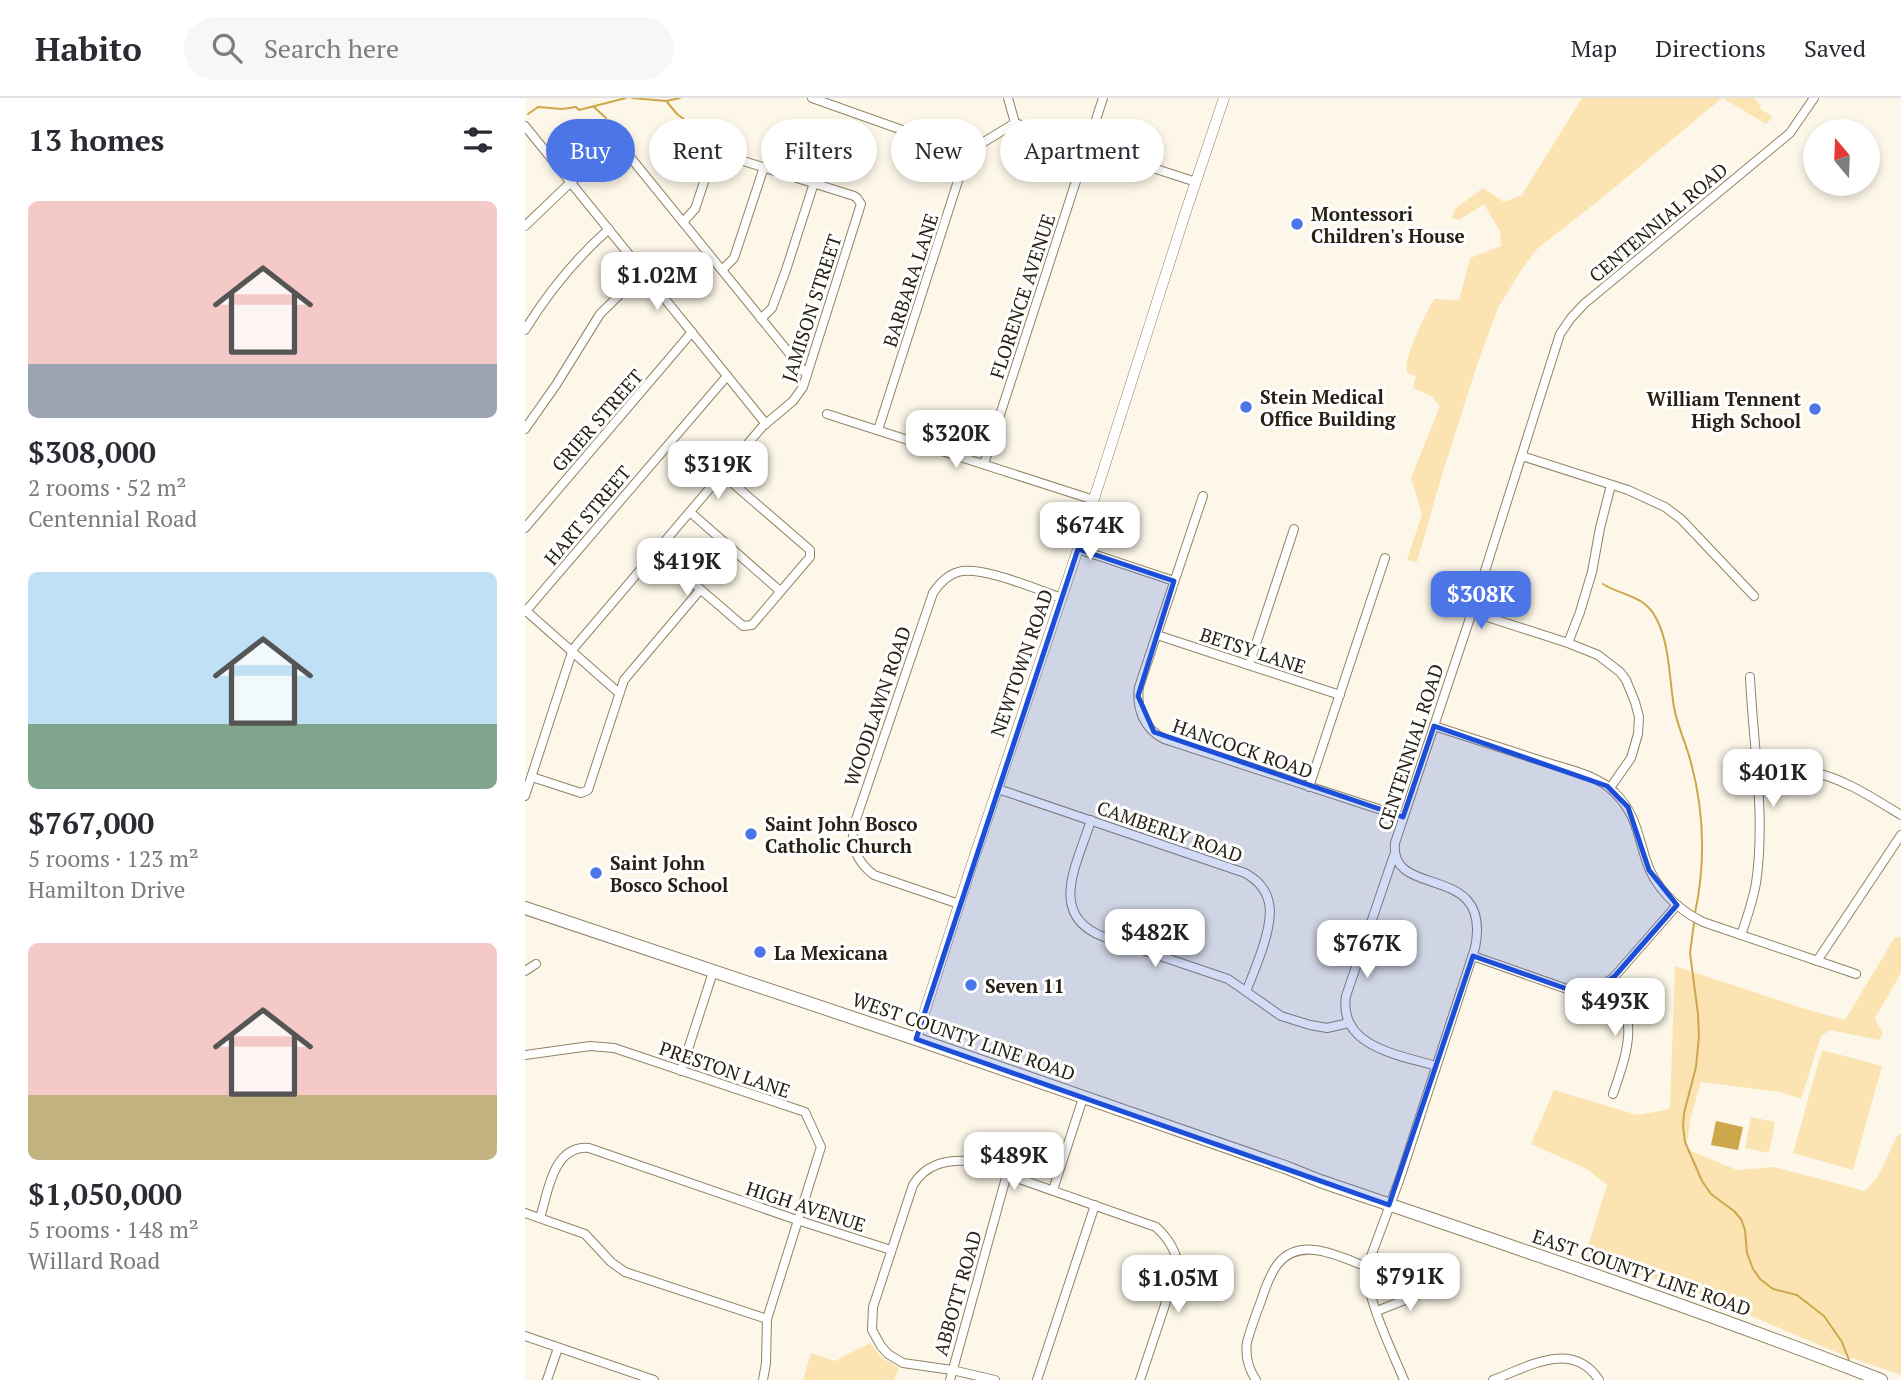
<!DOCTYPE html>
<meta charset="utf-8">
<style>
:root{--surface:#fff;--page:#f7f7f7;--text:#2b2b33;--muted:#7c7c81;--line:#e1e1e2;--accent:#4c75e8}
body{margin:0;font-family:"PT Serif",serif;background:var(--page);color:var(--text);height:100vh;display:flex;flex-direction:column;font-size:26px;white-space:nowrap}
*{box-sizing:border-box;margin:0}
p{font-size:23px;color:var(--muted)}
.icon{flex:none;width:38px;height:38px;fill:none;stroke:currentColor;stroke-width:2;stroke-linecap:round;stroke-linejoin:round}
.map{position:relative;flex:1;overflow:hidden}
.sheet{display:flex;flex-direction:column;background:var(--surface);width:525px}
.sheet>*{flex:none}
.guide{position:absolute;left:21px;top:21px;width:665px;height:63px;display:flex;gap:14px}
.needle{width:46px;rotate:341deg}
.fabs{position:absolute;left:1278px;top:21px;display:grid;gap:14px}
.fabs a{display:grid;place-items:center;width:77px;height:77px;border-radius:50%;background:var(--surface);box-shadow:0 4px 10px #0003;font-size:35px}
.price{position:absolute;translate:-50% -60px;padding:0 16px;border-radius:14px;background:#fff;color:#222;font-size:23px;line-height:46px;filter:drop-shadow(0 2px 4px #0008)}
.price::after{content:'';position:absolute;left:50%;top:42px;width:21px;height:16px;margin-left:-10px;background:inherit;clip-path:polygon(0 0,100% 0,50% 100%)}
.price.active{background:var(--accent);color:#fff}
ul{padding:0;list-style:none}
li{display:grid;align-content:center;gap:14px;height:371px;padding:0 28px}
li span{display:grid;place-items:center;height:217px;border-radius:10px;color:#555}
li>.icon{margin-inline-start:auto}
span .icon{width:126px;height:126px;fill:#fffc;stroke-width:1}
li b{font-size:30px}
h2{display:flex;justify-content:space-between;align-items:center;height:84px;padding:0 28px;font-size:30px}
.chip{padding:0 24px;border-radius:32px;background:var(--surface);box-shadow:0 4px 10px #0003;font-size:24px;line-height:63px}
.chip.active{background:var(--accent);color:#fff}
header{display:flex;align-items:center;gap:42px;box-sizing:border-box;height:98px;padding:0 35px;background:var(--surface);border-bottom:2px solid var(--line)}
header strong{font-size:33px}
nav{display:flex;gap:38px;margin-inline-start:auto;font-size:24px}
.search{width:490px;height:63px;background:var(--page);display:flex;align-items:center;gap:18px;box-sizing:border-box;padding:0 24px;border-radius:38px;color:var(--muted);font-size:26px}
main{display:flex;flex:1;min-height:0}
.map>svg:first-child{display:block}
.green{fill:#fbe4b1}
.water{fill:#cea74a}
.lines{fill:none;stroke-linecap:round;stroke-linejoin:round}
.stream{stroke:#cea74a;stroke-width:2}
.minor-casing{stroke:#918364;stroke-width:10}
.tertiary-casing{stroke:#918364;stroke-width:11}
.primary-casing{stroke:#918364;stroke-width:14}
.minor{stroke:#fff;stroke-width:8}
.tertiary{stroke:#fff;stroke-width:10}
.primary{stroke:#fff;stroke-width:12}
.marked{fill:#1d4ed8;fill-opacity:0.2;stroke:#1d4ed8;stroke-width:5;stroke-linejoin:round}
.poi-dot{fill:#4c75e8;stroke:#fff;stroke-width:2.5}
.labels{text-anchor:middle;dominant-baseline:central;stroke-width:6;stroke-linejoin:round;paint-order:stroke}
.poi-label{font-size:19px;font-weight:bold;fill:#272114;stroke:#fff;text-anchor:start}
.street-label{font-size:19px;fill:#272114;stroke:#fff}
</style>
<header>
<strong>Habito</strong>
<div class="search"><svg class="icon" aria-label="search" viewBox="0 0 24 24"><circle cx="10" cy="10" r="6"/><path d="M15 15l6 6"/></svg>Search here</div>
<nav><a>Map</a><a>Directions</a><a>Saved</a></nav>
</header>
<main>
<section class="sheet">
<h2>13 homes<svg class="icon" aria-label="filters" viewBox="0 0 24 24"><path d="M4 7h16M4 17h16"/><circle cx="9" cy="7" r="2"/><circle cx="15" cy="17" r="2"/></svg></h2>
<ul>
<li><span style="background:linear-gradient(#f6c9c9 75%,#9aa5b1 0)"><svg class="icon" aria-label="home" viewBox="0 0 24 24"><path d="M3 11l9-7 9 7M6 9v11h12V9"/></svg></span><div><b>$308,000</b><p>2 rooms · 52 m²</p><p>Centennial Road</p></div></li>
<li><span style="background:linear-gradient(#bfe0f5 70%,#7fa58c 0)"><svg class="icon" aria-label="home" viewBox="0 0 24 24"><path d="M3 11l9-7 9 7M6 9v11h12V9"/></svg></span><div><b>$767,000</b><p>5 rooms · 123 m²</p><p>Hamilton Drive</p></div></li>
<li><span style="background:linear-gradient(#f6c9c9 70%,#c2b280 0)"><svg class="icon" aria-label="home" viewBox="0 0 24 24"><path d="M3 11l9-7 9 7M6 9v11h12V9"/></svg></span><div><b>$1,050,000</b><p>5 rooms · 148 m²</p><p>Willard Road</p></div></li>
</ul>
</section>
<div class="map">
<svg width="1376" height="1282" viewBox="0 0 1376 1282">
<rect width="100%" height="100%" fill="#fdf7e9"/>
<!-- green -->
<g class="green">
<path d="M1057,0H1197L1077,100L1013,150L997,171L973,210L953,264L916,380L892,464L882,462L897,416L886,380L915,308L910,303L908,299L888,290L891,278L882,275C878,259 901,216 909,201L934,202L945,160L976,148L975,133L959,106L934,122L927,120L931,110L958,90L979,104L997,97Z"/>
<polygon points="1198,0 1229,0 1236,7 1234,10 1248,19 1241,26"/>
<polygon points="1370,839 1376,839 1376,875 1350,920 1358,936 1354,942 1305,932 1296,938 1276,1001 1256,994 1176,984 1166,1018 1161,1051 1212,1072 1249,1069 1340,1093 1353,1078 1372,1038 1376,1036 1376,1277 1318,1257 1160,1190 1062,1160 1063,1148 1082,1087 1060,1070 1006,1046 1029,992 1112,1017 1141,1012 1145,1010 1150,868 1280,911 1320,922"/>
<polygon points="1297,952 1357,968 1328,1072 1268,1055"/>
<polygon points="1226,1019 1250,1024 1244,1055 1220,1050"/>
<polygon points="345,1245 357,1260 374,1270 369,1282 278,1282 286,1255 310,1263"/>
</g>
<!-- water -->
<polygon class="water" points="1191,1023 1218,1029 1213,1052 1186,1047"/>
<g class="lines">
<!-- stream -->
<g class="stream">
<polyline points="107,0 141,3 155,0"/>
<polyline points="142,4 152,16 164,25"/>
<polyline points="69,9 81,20"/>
<polyline points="3,16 13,9 37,11 51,9 54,12 101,0"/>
<path d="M1078,486C1095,497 1116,497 1128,515C1145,540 1144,581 1149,609C1152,627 1160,643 1165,661C1179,711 1181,763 1170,815"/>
<polyline points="1169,825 1165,855 1173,916 1174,938 1171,969 1159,1015 1158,1028 1160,1044 1177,1083 1186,1096 1209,1113 1216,1121 1220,1132 1222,1155 1228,1171 1235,1181 1248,1191 1272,1197 1299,1218 1317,1244 1324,1262"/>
</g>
<!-- minor casing -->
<g class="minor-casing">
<g id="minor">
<polyline points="287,0 442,55"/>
<polyline points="483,0 490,25"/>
<polyline points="490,25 671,84"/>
<polyline points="0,28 241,326"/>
<polyline points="0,128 46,84 88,50 97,49 282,277"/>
<polyline points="197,172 209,160 239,69"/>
<polyline points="236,221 247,210 261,172 289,85"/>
<path d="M0,232C24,193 49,162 84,131"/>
<polyline points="302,316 569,402"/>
<polyline points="0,331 31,287 75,216 118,174"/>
<polyline points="353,332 441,58 444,53 490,25"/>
<polyline points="997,358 1103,392 1140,409 1156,421 1229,498"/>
<polyline points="459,366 578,0"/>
<path d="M678,398L614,589C611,610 619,631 639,641L878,719"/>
<polyline points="165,414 255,493"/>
<polyline points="0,430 167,234"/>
<polyline points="553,451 649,483"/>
<polyline points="131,453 218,528 227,527 285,459 285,452 197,376"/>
<polyline points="0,512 94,595"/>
<polyline points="1,513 202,278"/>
<polyline points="947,514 1043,545 1073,557 1095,574 1101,582 1110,604 1114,619 1113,636 1106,660 1085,690"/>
<polyline points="632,537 815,597"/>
<polyline points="1043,545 1055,514 1067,474 1075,430 1086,387"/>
<polyline points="724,567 769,431"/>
<path d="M909,628C945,640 981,651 1017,663C1041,671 1072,676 1090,695C1110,714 1113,737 1121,762C1129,789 1153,812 1178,824L1331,876"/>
<path d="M1231,672C1250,671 1268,670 1287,674C1318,680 1348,700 1376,717"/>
<polyline points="7,679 56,695 63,692 99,582 175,492"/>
<polyline points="784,689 860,460"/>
<path d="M473,691L720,775C753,793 747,822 737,852C732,866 727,880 721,893"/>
<polyline points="0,698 48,551 237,329 268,303 278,289 336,106 332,100 329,98 193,55 188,57 170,111 158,124"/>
<path d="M566,722C553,765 521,817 579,839L703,881L756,918L785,927L802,930L824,925"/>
<path d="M869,757L821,898C813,949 875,957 911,968"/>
<path d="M434,806L349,777C333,765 325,748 329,727L408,495C414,486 422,477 433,474C456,467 513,492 537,500"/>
<path d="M1216,837C1222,820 1228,802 1231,785C1241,718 1228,646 1225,579"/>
<path d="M948,858L1042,891C1060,894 1075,891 1089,879L1152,807"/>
<polyline points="1292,863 1376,737"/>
<polyline points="0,873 11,866"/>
<path d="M1086,882C1114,923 1103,952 1088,996"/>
<polyline points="0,957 65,948 89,950 280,1014 296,1049 242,1221 241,1265 238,1282"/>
<polyline points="156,973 188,874"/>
<polyline points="528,1092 558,1000"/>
<polyline points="0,1115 60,1136 86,1164 100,1174 242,1221"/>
<path d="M15,1120C23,1094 28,1047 64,1050L272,1122L366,1152"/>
<polyline points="852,1213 890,1198 905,1190"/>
<polyline points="0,1238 129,1282"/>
<polyline points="22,1282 33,1250"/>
<polyline points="425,1282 482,1076"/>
<path d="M470,1282L427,1272L378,1265L363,1256L356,1248L347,1232L348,1209L388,1087C401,1066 420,1062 443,1063L631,1129C643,1140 651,1152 653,1168L615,1282"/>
<polyline points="512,1282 570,1107"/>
<path d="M731,1282C723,1270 720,1258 722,1244C726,1230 731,1216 736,1203C745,1175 755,1148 790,1152C808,1154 826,1163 842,1169"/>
<path d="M879,1282C867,1253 840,1198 842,1169L875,1080L950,850C968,762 864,803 870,745L947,514L1035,236L1046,220L1059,206L1265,35L1289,0"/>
<path d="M968,1282C1003,1269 1047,1241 1074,1282"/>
</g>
</g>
<!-- tertiary casing -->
<g class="tertiary-casing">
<polyline id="tertiary" points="391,941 446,769 553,451 661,113 699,0"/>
</g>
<!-- primary casing -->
<g class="primary-casing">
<path id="primary" d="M0,810L391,941L760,1069L795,1083C983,1147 1171,1210 1356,1282"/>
</g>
<!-- minor -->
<use href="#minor" class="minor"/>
<!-- tertiary -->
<use href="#tertiary" class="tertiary"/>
<!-- primary -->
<use href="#primary" class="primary"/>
</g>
<!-- marked area -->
<path class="marked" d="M553,451L649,483L613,598L629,634L878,719L909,628L1082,688L1103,709L1124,772L1152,807L1089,879L1069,891H1042L948,858L864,1107L391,941Z"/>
<!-- markers -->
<g class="poi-dot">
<circle cx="772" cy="126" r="7"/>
<circle cx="721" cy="309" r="7"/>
<circle cx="1290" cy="311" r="7"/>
<circle cx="226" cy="736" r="7"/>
<circle cx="71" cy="775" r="7"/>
<circle cx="235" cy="854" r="7"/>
<circle cx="446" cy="887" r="7"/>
</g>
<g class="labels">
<!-- poi labels -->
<g class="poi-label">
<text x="786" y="115">Montessori<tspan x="786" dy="22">Children's House</tspan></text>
<text x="735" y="298">Stein Medical<tspan x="735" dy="22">Office Building</tspan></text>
<text x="1276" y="300" text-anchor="end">William Tennent<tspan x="1276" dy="22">High School</tspan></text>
<text x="240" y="725">Saint John Bosco<tspan x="240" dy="22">Catholic Church</tspan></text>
<text x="85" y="764">Saint John<tspan x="85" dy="22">Bosco School</tspan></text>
<text x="249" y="854">La Mexicana</text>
<text x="460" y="887">Seven 11</text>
</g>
<!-- street labels -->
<g class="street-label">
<text transform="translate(1133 124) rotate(-40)">CENTENNIAL ROAD</text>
<text transform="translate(385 182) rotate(-72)">BARBARA LANE</text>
<text transform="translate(497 198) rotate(-72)">FLORENCE AVENUE</text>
<text transform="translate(286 210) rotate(-72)">JAMISON STREET</text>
<text transform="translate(72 322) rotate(-49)">GRIER STREET</text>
<text transform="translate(62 417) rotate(-50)">HART STREET</text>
<text transform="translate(728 552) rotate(18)">BETSY LANE</text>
<text transform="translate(496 565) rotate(-71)">NEWTOWN ROAD</text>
<text transform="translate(352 608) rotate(-71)">WOODLAWN ROAD</text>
<text transform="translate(885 649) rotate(-72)">CENTENNIAL ROAD</text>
<text transform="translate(718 650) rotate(19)">HANCOCK ROAD</text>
<text transform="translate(645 733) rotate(19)">CAMBERLY ROAD</text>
<text transform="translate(439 938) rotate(19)">WEST COUNTY LINE ROAD</text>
<text transform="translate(200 971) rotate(19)">PRESTON LANE</text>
<text transform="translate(281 1108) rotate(18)">HIGH AVENUE</text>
<text transform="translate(1117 1174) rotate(19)">EAST COUNTY LINE ROAD</text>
<text transform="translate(432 1195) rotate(-74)">ABBOTT ROAD</text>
</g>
</g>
</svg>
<div class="fabs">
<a><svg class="needle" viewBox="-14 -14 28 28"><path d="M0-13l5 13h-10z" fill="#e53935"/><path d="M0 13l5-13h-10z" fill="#7c7c81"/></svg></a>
</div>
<b class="price" style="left:132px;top:214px">$1.02M</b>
<b class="price" style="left:431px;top:372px">$320K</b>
<b class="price" style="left:193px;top:403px">$319K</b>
<b class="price" style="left:565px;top:464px">$674K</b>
<b class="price" style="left:162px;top:500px">$419K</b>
<b class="price active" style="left:956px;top:533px">$308K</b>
<b class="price" style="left:1248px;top:711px">$401K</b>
<b class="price" style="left:630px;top:871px">$482K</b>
<b class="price" style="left:842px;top:882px">$767K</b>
<b class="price" style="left:1090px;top:940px">$493K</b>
<b class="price" style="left:489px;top:1094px">$489K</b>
<b class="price" style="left:885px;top:1215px">$791K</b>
<b class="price" style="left:653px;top:1217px">$1.05M</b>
<div class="guide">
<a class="chip active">Buy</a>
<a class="chip">Rent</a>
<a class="chip">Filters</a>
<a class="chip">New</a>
<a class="chip">Apartment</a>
</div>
</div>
</main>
